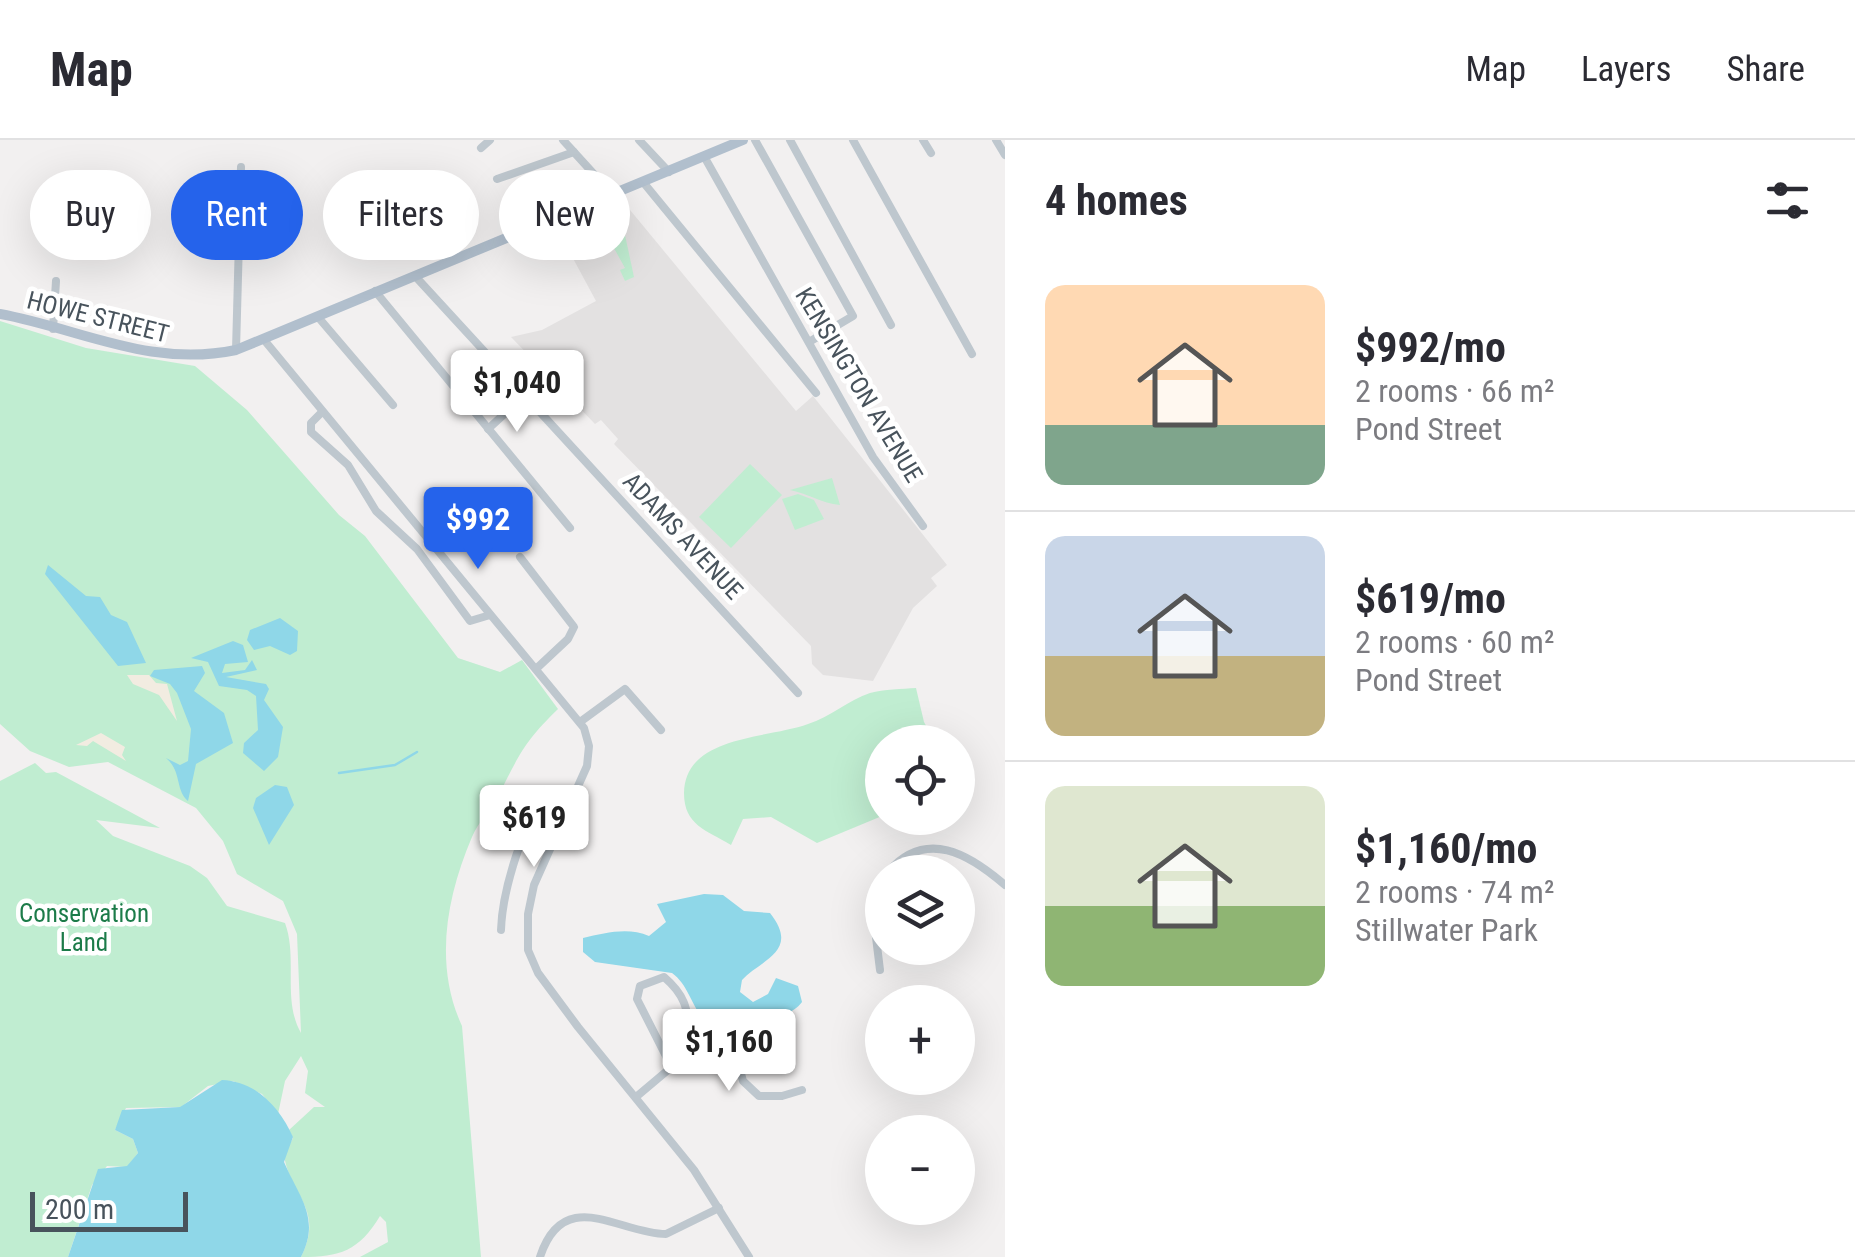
<!DOCTYPE html>
<meta charset="utf-8">
<style>
:root{--surface:#fff;--page:#f2f2f3;--text:#2b2b33;--muted:#7c7c81;--line:#e1e1e2;--accent:#2563eb}
body{margin:0;font-family:"Roboto Condensed",sans-serif;background:var(--page);color:var(--text);height:100vh;display:flex;flex-direction:column;font-size:38px;white-space:nowrap}
*{box-sizing:border-box;margin:0}
p{font-size:32px;color:var(--muted)}
.icon{flex:none;width:55px;height:55px;fill:none;stroke:currentColor;stroke-width:2;stroke-linecap:round;stroke-linejoin:round}
.map{position:relative;flex:1;overflow:hidden}
.drawer{display:flex;flex-direction:column;background:var(--surface);width:850px}
.drawer>*{flex:none}
.banner{position:absolute;left:30px;top:30px;width:825px;height:90px;display:flex;gap:20px}
.fabs{position:absolute;left:865px;top:585px;display:grid;gap:20px}
.fabs a{display:grid;place-items:center;width:110px;height:110px;border-radius:50%;background:var(--surface);box-shadow:0 10px 40px #0002;font-size:50px}
.scale{position:absolute;left:30px;bottom:25px;width:158px;box-sizing:border-box;padding-left:10px;border:5px solid #48535c;border-top:0;font-size:28px;line-height:35px;white-space:nowrap;color:#48535c;-webkit-text-stroke:8px #fff;paint-order:stroke}
.price{position:absolute;translate:-50% -85px;padding:0 22px;border-radius:10px;background:#fff;color:#222;font-size:32px;line-height:65px;filter:drop-shadow(0 2px 5px #0008)}
.price::after{content:'';position:absolute;left:50%;top:60px;width:30px;height:22px;margin-left:-15px;background:inherit;clip-path:polygon(0 0,100% 0,50% 100%)}
.price.active{background:var(--accent);color:#fff}
ul{padding:0;list-style:none}
li{display:flex;align-items:center;gap:30px;height:250px;padding:0 40px}
li+li{border-top:2px solid var(--line)}
li span{display:grid;place-items:center;flex:none;width:280px;height:200px;border-radius:20px;color:#555}
li>.icon{margin-inline-start:auto}
span .icon{width:120px;height:120px;fill:#fffc;stroke-width:1}
li b{font-size:42px}
h2{display:flex;justify-content:space-between;align-items:center;height:120px;padding:0 40px;font-size:42px}
.tag{padding:0 35px;border-radius:45px;background:var(--surface);box-shadow:0 10px 40px #0002;font-size:35px;line-height:90px}
.tag.active{background:var(--accent);color:#fff}
header{display:flex;align-items:center;gap:60px;box-sizing:border-box;height:140px;padding:0 50px;background:var(--surface);border-bottom:2px solid var(--line)}
header strong{font-size:48px}
nav{display:flex;gap:55px;margin-inline-start:auto;font-size:35px}
main{display:flex;flex:1;min-height:0}
.map>svg:first-child{display:block}
.education{fill:#e3e1e1}
.green{fill:#c0edd1}
.sand{fill:#f2ece1}
.water{fill:#8fd7e8}
.lines{fill:none;stroke-linecap:round;stroke-linejoin:round}
.stream{stroke:#8fd7e8;stroke-width:2.5}
.minor{stroke:#bec7ce;stroke-width:8}
.major{stroke:#b1bfcd;stroke-width:10}
.labels{text-anchor:middle;dominant-baseline:central;stroke-width:9;stroke-linejoin:round;paint-order:stroke}
.street-label{font-size:25px;fill:#48535c;stroke:#fff}
.park-label{font-size:25px;fill:#1c7b49;stroke:#fff}
</style>
<header>
<strong>Map</strong>
<nav><a>Map</a><a>Layers</a><a>Share</a></nav>
</header>
<main>
<div class="map">
<svg width="1005" height="1117" viewBox="0 0 1005 1117">
<rect width="100%" height="100%" fill="#f2f0f0"/>
<!-- education -->
<polygon class="education" points="621,59 796,271 813,256 947,425 931,438 937,446 913,468 873,541 823,535 812,524 811,506 614,304 618,299 601,280 595,284 511,197 542,190 596,161 555,85"/>
<!-- green -->
<g class="green">
<polygon points="625,95 634,137 625,141 620,130 625,128 610,101"/>
<path d="M0,181L86,208L195,226L247,270L339,375L365,396L458,518L500,532L522,520L558,569C522,604 519,616 497,658C489,671 478,683 472,697C446,758 434,825 462,886L481,1117H360L388,1102L386,1082L380,1076C359,1111 340,1117 301,1117C325,1068 290,1057 284,1015L293,998L289,990L314,967H325L305,953L308,931L301,916L285,941L278,974L262,954L233,941L208,946L181,967L126,968L115,990L133,999L138,1013L127,1027L107,1026L92,1045L68,1117H0V641L35,623L46,633L56,632L160,688L96,680L113,696L190,726L207,738L227,766L285,783C298,818 282,860 301,893L297,794L283,761L237,734L223,701L196,668L108,622L69,627L30,611L0,584Z"/>
<polygon points="750,324 782,355 731,408 699,377"/>
<path d="M832,338L840,365C821,363 809,354 790,350Z"/>
<polygon points="798,354 814,360 824,379 795,390 782,359"/>
<path d="M916,548L924,582L935,602H882V676L817,703L771,677L743,679L731,705C706,690 684,685 684,653C685,595 767,599 808,584C830,577 849,560 870,553C884,549 902,549 916,548Z"/>
</g>
<!-- sand -->
<g class="sand">
<polygon points="127,535 149,535 156,543 167,544 177,581 159,555 133,544"/>
<polygon points="101,593 125,607 122,615 126,621 93,601 87,606 76,605"/>
</g>
<!-- water -->
<g class="water">
<polygon points="48,425 86,456 100,457 111,475 127,482 146,523 118,526 45,434"/>
<polygon points="280,478 298,491 297,511 290,515 270,506 254,510 247,500 250,490"/>
<polygon points="233,501 243,505 248,522 225,524 222,533 245,530 252,520 257,530 226,537 266,544 269,549 264,560 283,587 278,617 264,631 243,613 244,603 258,590 256,556 247,550 219,546 208,522 191,518"/>
<path d="M202,526L205,533L194,551L224,573L233,603L196,624L188,661C175,650 182,631 166,618L180,625L188,621L191,589L177,553L170,544L150,536L154,530Z"/>
<polygon points="275,645 287,647 294,665 269,705 253,668 256,658"/>
<path d="M704,754L723,755L744,771L770,773C801,812 760,820 742,840L740,852L753,862L768,854L776,838L798,846L802,862C790,880 725,899 708,884C692,870 690,846 672,833L595,822L583,812V798C605,793 628,787 649,796L666,782L657,764Z"/>
<path d="M222,940C256,941 280,968 293,997L284,1022C299,1057 321,1078 301,1117H68L98,1029L127,1026L138,1013L133,999L115,990L122,970L180,967Z"/>
</g>
<g class="lines">
<!-- stream -->
<polyline class="stream" points="339,633 395,625 417,612"/>
<!-- minor -->
<g class="minor">
<polyline points="563,0 612,54"/>
<polyline points="639,0 669,32"/>
<polyline points="755,0 853,176 809,202"/>
<polyline points="790,0 891,185"/>
<polyline points="853,0 972,214"/>
<polyline points="923,0 931,13"/>
<polyline points="996,0 1005,15"/>
<polyline points="481,8 490,0"/>
<polyline points="705,18 873,317 923,386"/>
<polyline points="497,39 574,12"/>
<polyline points="643,42 816,253"/>
<polyline points="415,136 798,553"/>
<polyline points="375,151 570,388"/>
<polyline points="318,177 393,265"/>
<polyline points="53,189 56,141"/>
<polyline points="265,201 584,588 589,606 587,626 534,745 528,774 528,810 538,833 578,887 694,1030 749,1117"/>
<polyline points="236,210 241,27"/>
<polyline points="321,273 311,283 311,292 348,325 376,371 417,409 470,481 490,475"/>
<polyline points="488,289 525,255"/>
<polyline points="520,417 574,487 568,499 537,528"/>
<polyline points="580,582 625,549 661,590"/>
<polyline points="532,678 559,690"/>
<path d="M888,732C926,688 969,714 1005,745"/>
<path d="M501,790C502,756 519,694 540,666L562,659"/>
<polyline points="880,830 874,781 882,741"/>
<path d="M671,926L637,859L640,846L664,837C692,861 686,877 693,909"/>
<polyline points="636,957 693,909 735,911 743,941 759,956 782,956 802,950"/>
<path d="M540,1117C564,1044 620,1094 666,1094L719,1068"/>
</g>
<!-- major -->
<path class="major" d="M0,174C81,189 150,228 236,210L743,0"/>
</g>
<g class="labels">
<!-- street labels -->
<g class="street-label">
<text transform="translate(98 177) rotate(14)">HOWE STREET</text>
<text transform="translate(859 245) rotate(59)">KENSINGTON AVENUE</text>
<text transform="translate(683 396) rotate(47)">ADAMS AVENUE</text>
</g>
<!-- park labels -->
<g class="park-label">
<text x="84" y="773">Conservation<tspan x="84" dy="29">Land</tspan></text>
</g>
</g>
</svg>
<div class="fabs">
<a><svg class="icon" aria-label="locate" viewBox="0 0 24 24"><circle cx="12" cy="12" r="6"/><path d="M12 2v4M12 18v4M2 12h4M18 12h4"/></svg></a>
<a><svg class="icon" aria-label="layers" viewBox="0 0 24 24"><path d="M12 4l9 5-9 5-9-5zM3 14l9 5 9-5"/></svg></a>
<a>+</a>
<a>−</a>
</div>
<div class="scale">200 m</div>
<b class="price" style="left:517px;top:295px">$1,040</b>
<b class="price active" style="left:478px;top:432px">$992</b>
<b class="price" style="left:534px;top:730px">$619</b>
<b class="price" style="left:729px;top:954px">$1,160</b>
<div class="banner">
<a class="tag">Buy</a>
<a class="tag active">Rent</a>
<a class="tag">Filters</a>
<a class="tag">New</a>
</div>
</div>
<section class="drawer">
<h2>4 homes<svg class="icon" aria-label="filters" viewBox="0 0 24 24"><path d="M4 7h16M4 17h16"/><circle cx="9" cy="7" r="2"/><circle cx="15" cy="17" r="2"/></svg></h2>
<ul>
<li><span style="background:linear-gradient(#ffd9b3 70%,#7fa58c 0)"><svg class="icon" aria-label="home" viewBox="0 0 24 24"><path d="M3 11l9-7 9 7M6 9v11h12V9"/></svg></span><div><b>$992/mo</b><p>2 rooms · 66 m²</p><p>Pond Street</p></div></li>
<li><span style="background:linear-gradient(#c9d6e8 60%,#c2b280 0)"><svg class="icon" aria-label="home" viewBox="0 0 24 24"><path d="M3 11l9-7 9 7M6 9v11h12V9"/></svg></span><div><b>$619/mo</b><p>2 rooms · 60 m²</p><p>Pond Street</p></div></li>
<li><span style="background:linear-gradient(#dfe7d0 60%,#8fb573 0)"><svg class="icon" aria-label="home" viewBox="0 0 24 24"><path d="M3 11l9-7 9 7M6 9v11h12V9"/></svg></span><div><b>$1,160/mo</b><p>2 rooms · 74 m²</p><p>Stillwater Park</p></div></li>
</ul>
</section>
</main>
